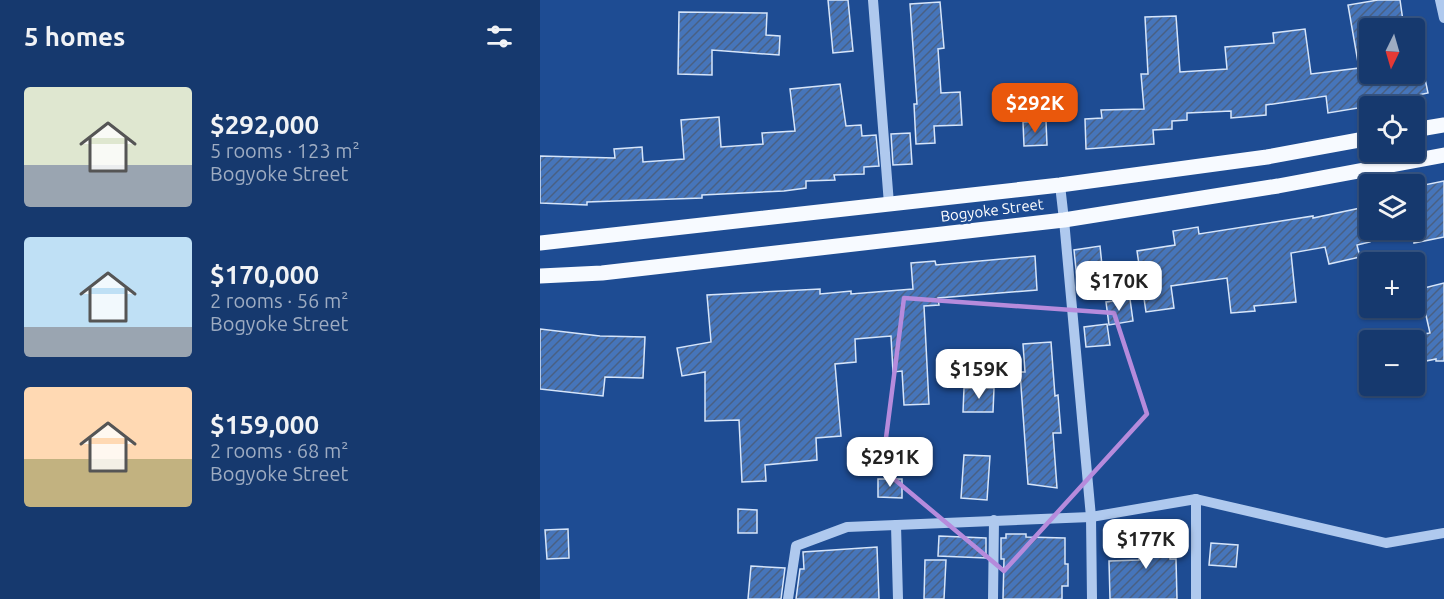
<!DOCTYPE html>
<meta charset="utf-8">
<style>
:root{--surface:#16396e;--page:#1f4073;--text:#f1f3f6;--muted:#9eacc2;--line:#355381;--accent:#ea580c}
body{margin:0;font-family:Ubuntu,sans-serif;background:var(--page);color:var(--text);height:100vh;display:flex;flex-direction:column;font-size:22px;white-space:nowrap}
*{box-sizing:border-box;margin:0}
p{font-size:20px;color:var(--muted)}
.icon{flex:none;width:33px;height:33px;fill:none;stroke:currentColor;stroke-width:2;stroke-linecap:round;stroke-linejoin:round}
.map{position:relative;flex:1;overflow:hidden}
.details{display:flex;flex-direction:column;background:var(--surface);width:540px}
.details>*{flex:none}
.needle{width:39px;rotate:185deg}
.tools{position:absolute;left:819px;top:18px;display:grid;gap:12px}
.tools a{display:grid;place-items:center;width:66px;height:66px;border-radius:6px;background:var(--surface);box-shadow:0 2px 4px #0004,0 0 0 2px var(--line);font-size:30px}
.price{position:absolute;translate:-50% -51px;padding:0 14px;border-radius:12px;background:#fff;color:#222;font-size:20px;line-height:39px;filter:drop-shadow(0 2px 3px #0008)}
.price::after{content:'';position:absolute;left:50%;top:36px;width:18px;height:14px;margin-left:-9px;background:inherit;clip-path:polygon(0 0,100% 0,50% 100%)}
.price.selected{background:var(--accent);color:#fff}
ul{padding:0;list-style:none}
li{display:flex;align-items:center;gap:18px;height:150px;padding:0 24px}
li span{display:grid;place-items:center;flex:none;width:168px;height:120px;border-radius:6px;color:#555}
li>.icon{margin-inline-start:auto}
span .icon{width:72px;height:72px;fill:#fffc;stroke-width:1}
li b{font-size:26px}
h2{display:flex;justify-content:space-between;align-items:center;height:72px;padding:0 24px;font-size:26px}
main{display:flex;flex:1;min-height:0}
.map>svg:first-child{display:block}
.building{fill:url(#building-hatch);stroke:#d6e5fa;stroke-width:1.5}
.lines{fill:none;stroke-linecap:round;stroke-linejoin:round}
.minor{stroke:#afc9ee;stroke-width:10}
.major{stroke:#f7faff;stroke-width:15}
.marked{fill:none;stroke:#b68bdc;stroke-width:4.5;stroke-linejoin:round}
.labels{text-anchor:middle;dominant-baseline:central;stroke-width:5;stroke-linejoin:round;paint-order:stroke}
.street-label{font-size:15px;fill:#fff;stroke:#1e4c93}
</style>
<main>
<section class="details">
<h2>5 homes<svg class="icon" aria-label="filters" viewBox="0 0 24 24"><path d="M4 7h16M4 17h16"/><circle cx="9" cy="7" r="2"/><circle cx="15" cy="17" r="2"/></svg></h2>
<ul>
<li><span style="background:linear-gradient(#dfe7d0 65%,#9aa5b1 0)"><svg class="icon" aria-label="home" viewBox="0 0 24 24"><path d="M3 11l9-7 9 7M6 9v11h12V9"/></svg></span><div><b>$292,000</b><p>5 rooms · 123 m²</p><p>Bogyoke Street</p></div></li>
<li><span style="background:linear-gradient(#bfe0f5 75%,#9aa5b1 0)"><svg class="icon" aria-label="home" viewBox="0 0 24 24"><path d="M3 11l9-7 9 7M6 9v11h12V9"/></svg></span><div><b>$170,000</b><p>2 rooms · 56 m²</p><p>Bogyoke Street</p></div></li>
<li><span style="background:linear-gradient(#ffd9b3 60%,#c2b280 0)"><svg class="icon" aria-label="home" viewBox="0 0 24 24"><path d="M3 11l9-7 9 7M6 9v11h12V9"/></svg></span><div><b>$159,000</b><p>2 rooms · 68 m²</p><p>Bogyoke Street</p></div></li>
</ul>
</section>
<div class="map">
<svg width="904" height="599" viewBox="0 0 904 599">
<defs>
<pattern id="building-hatch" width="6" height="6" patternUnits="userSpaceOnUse" patternTransform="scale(1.5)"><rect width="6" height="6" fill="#4675ba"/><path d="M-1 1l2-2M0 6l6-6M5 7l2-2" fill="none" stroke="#496083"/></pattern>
</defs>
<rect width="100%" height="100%" fill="#1e4c93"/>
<!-- building -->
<g class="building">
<polygon points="288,0 308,0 313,51 293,53"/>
<polygon points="838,0 860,0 864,28 830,28 830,74 884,74 888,93 844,102 845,106 830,106 788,113 786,96 726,105 726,115 691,118 691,111 647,113 647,120 632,121 632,129 613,130 614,144 546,149 545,119 562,118 561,110 604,109 601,74 608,74 605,17 636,16 640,72 687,69 685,47 734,43 733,33 765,29 771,74 819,68 808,5"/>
<polygon points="400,2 404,48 398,49 401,93 420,92 422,125 394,126 395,143 376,144 374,104 377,104 370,4"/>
<polygon points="139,12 227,13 226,35 240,36 239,55 172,50 172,75 138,74"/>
<polygon points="300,84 306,126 321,125 322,136 336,135 339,166 324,167 324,174 294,175 295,180 266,181 266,188 244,191 162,195 162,198 47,202 47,205 0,203 0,156 75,158 74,149 102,147 103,162 144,159 141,120 179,117 181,147 223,144 222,133 255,131 250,89"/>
<polygon points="506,121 507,145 484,146 483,122"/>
<polygon points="370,133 372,164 353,165 351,134"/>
<polygon points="904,181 904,237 874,243 874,187"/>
<polygon points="830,206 830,242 817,245 820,257 789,264 785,247 751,253 756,302 714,306 715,311 691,313 687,278 631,286 634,308 606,312 597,251 635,245 633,231 658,227 659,234 773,216 773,218"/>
<polygon points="560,246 563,275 537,279 534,250"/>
<polygon points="495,256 497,290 398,298 399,305 384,306 389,404 364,405 362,371 353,372 351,336 315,339 316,362 295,364 301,436 276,438 277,460 225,465 226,481 202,482 199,420 165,421 165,372 142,376 137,348 171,342 167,295 280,289 280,294 311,291 311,294 373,289 371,263 395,261 396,265"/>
<polygon points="904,283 904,361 896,361 896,359 876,363 874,340 872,340 872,336 890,333 880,289"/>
<polygon points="590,299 593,321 569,325 566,302"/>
<polygon points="567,324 570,345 546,347 544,327"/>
<polygon points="0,329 60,336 105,337 103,378 65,377 63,396 0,389"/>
<polygon points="511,342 515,396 518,395 521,433 513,433 517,488 488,484 480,372 485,372 483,344"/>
<polygon points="424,388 454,388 453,412 423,412"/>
<polygon points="424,455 450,456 447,500 421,498"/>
<polygon points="338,479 362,479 362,498 338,497"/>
<polygon points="198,509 217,510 217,533 198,533"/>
<polygon points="598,528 629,528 630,559 636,559 637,599 570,599 569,561 599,560"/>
<polygon points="28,529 29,558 7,559 5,530"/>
<polygon points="466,534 486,534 486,537 525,538 525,564 528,564 528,586 522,586 522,599 463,599 464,559 461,559 461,538 466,538"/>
<polygon points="399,536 446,538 446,558 398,556"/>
<polygon points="671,543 698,545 696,567 669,565"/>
<polygon points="337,547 339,599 256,599 260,569 264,569 263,552"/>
<polygon points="385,560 406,560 404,599 384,599"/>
<polygon points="211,566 245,568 241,599 208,599"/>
</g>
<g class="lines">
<!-- minor -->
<g class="minor">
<polyline points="333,0 349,204"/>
<polyline points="900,0 904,18"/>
<polyline points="520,185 524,220 551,517 552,599"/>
<polyline points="356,525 358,599"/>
<polyline points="248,599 256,546 307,527 551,517 656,499 846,543 904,533"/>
<polyline points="453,599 454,520"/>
<polyline points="656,599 656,499"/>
</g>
<!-- major -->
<g class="major">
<polyline points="874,130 904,125"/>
<polyline points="0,243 520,185 727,157 830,138"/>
<polyline points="0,276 62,273 524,220 738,186 904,155"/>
</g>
</g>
<!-- marked area -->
<path class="marked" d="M364,298L574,313L607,414L464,571L342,469Z"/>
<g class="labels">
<!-- street labels -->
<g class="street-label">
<text transform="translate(452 210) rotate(-7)">Bogyoke Street</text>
</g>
</g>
</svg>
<div class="tools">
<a><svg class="needle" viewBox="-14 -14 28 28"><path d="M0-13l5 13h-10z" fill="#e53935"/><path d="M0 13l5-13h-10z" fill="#9eacc2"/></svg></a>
<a><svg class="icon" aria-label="locate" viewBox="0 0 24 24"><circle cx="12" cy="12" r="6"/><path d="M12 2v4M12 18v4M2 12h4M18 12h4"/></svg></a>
<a><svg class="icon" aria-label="layers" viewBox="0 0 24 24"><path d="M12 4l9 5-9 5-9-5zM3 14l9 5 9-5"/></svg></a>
<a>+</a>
<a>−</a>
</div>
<b class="price selected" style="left:495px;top:134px">$292K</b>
<b class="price" style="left:579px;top:312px">$170K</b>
<b class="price" style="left:439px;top:400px">$159K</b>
<b class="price" style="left:350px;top:488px">$291K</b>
<b class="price" style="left:606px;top:570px">$177K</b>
</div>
</main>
